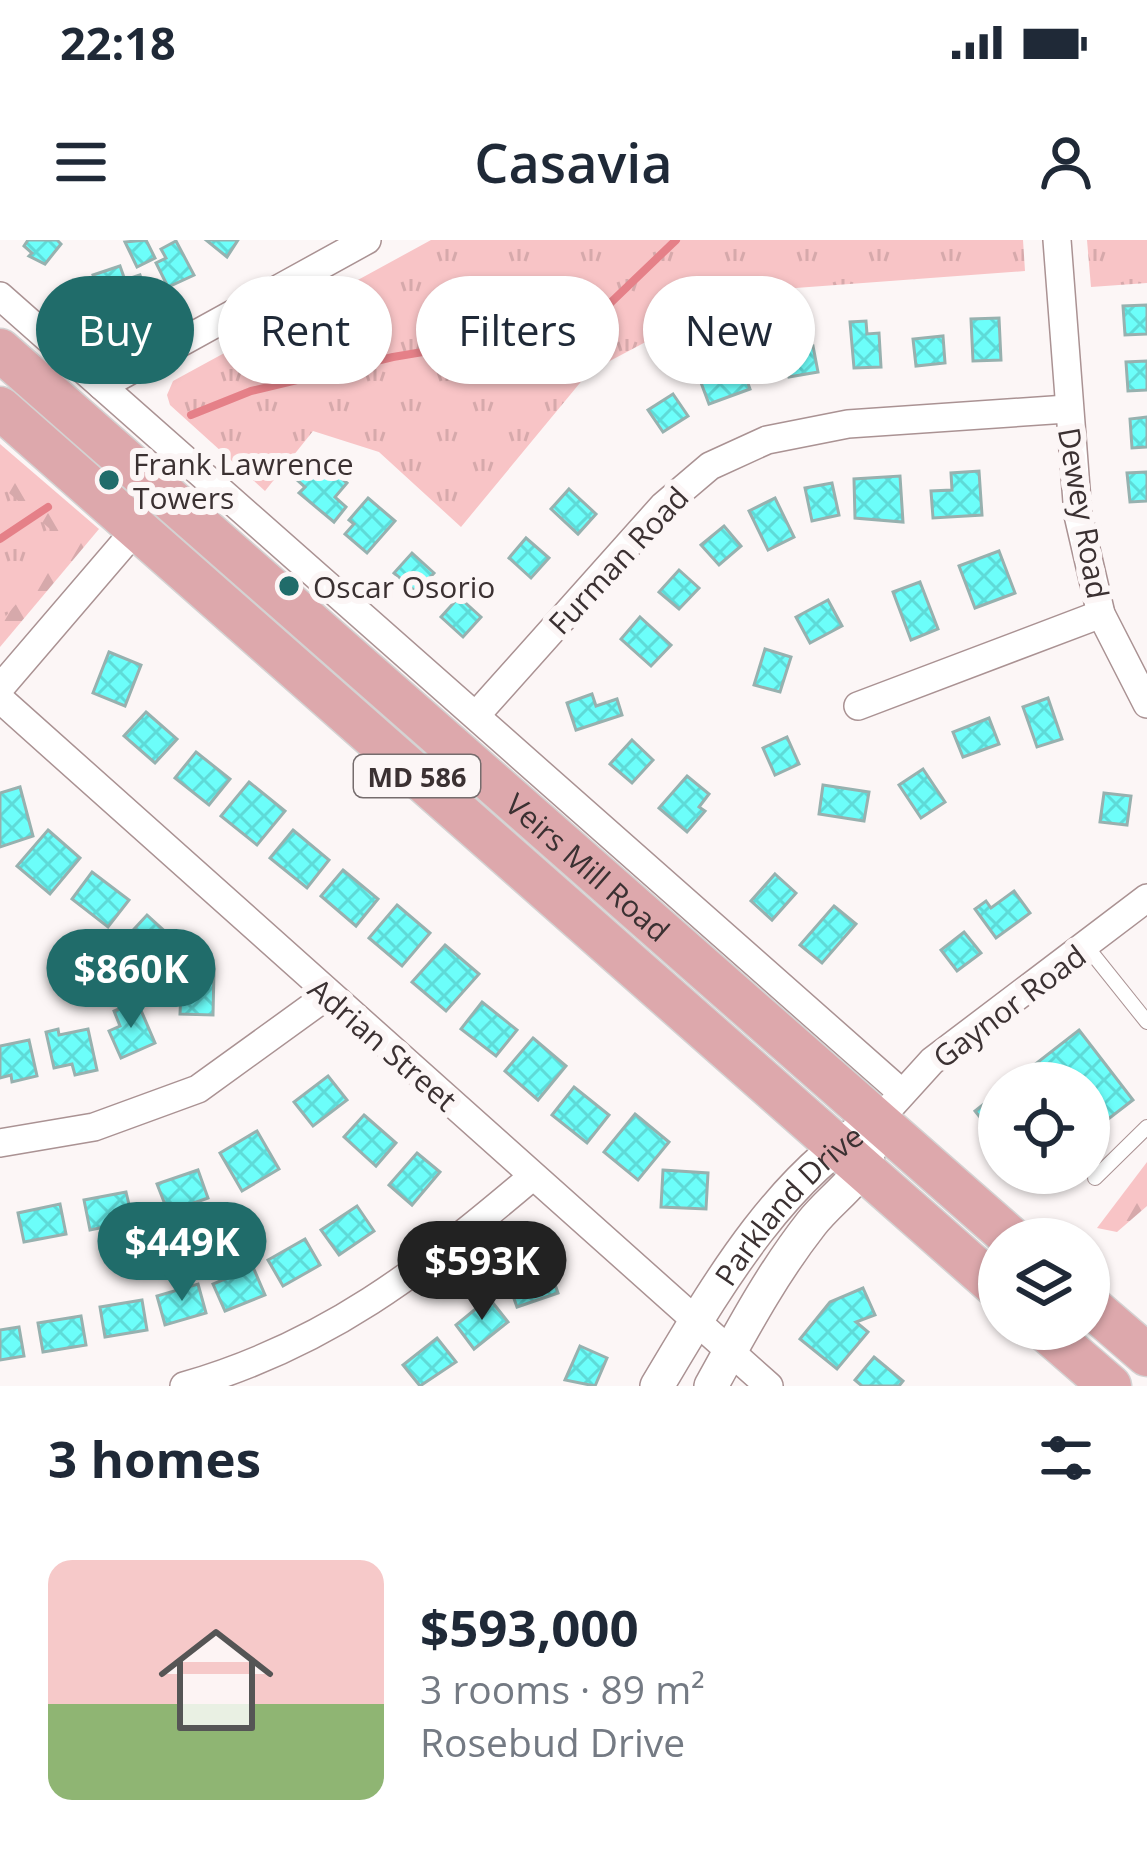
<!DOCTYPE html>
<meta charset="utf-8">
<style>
:root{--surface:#fff;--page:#f2f2f3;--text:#1f2937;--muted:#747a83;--accent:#206c6a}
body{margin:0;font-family:"Open Sans",sans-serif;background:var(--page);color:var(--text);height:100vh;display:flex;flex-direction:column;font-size:45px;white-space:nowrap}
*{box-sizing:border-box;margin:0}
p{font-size:39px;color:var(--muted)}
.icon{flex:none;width:66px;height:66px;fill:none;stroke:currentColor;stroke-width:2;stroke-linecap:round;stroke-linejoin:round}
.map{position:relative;height:1146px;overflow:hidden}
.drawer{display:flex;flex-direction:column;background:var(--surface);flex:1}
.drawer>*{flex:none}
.guide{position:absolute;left:36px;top:36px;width:1077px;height:108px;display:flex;gap:24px}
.controls{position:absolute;left:978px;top:822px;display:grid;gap:24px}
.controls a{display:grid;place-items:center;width:132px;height:132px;border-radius:50%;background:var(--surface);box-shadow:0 3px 9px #0004;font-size:60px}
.price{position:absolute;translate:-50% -102px;padding:0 27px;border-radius:42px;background:var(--accent);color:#fff;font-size:39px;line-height:78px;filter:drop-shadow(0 3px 6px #0008)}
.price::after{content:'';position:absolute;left:50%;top:72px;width:36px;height:27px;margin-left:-18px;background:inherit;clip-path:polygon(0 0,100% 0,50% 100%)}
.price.on{background:#222;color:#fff}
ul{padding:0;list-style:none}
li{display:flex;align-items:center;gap:36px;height:300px;padding:0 48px}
li span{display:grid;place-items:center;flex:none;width:336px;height:240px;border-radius:24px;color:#555}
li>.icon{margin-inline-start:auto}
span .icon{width:144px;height:144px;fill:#fffc;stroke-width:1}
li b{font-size:51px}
h2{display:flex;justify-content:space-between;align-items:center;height:144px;padding:0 48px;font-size:51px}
.tag{padding:0 42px;border-radius:54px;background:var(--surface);box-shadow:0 3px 9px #0004;font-size:42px;line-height:108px}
.tag.on{background:var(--accent);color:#fff}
.status{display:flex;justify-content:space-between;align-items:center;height:84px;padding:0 60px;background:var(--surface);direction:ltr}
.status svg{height:33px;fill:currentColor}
header{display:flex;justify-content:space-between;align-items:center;height:156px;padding:0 48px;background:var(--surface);font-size:54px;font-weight:600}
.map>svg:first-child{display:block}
.forest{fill:url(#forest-firs)}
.park{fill:url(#park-tufts)}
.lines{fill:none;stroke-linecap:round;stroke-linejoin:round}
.stream{stroke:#e58088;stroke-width:8}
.building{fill:url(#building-cross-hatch);stroke:#97b1af;stroke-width:3}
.service-casing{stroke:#aa9293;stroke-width:16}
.minor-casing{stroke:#aa9293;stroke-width:30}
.tertiary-casing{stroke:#aa9293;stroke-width:36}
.primary-casing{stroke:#d4d2d2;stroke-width:45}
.service{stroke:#fff;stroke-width:14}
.minor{stroke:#fff;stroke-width:27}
.tertiary{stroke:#fff;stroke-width:33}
.primary{stroke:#dda8ac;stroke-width:42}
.poi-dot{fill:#206c6a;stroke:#fcf6f6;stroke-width:4.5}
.labels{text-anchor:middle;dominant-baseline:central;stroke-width:12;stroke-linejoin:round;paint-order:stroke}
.shield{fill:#fcf6f6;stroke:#756c6d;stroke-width:3}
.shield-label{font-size:27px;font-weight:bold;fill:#3b3132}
.poi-label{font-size:30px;fill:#3b3132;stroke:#fcf6f6;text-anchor:start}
.street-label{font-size:30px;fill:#3b3132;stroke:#fcf6f6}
</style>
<div class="status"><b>22:18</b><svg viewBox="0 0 49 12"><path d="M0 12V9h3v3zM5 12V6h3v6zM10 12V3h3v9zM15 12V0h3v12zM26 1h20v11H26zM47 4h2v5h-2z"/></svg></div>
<header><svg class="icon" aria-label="menu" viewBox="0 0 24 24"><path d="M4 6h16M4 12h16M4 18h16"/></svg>Casavia<svg class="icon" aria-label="person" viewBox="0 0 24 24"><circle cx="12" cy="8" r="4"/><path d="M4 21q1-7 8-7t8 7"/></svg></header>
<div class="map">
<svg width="1147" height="1146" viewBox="0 0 1147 1146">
<defs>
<pattern id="forest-firs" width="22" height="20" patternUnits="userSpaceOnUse" patternTransform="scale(3)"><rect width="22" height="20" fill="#f8c4c6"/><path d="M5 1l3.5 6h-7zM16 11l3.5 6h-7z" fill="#d6a9ab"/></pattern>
<pattern id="park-tufts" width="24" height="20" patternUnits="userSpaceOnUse" patternTransform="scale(3)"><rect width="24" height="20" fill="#f8c4c6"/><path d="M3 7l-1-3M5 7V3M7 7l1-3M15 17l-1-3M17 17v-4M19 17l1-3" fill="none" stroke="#d6a9ab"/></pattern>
<pattern id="building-cross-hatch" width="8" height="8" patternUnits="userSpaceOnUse" patternTransform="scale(3)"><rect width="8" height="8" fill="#6cfefa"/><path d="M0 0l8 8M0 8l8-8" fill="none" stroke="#5edad7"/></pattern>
</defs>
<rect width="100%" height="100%" fill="#fcf6f6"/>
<!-- forest -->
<g class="forest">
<polygon points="0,204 99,289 0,407"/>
<polygon points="1147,922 1147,966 1117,992 1097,988"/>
</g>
<!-- park -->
<g class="park">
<polygon points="431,0 1023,0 1025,31 740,52 589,132 461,287 379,212 313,191 265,251 170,165 167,155 173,141"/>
<polygon points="1087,0 1147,0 1147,43 1091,47"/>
<polygon points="0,245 67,304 0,383"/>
</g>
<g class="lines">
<!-- stream -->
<g class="stream">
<polyline points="191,175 251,151 393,117 554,90 603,70 676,0"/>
<polyline points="0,299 48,267"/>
</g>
</g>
<!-- building -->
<g class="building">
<polygon points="28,0 57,0 61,4 45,24 29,16 32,13 24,6"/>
<polygon points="146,0 155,18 137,27 125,2"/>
<polygon points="206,0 238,0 227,17"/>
<polygon points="176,1 194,35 168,47 156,23 166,18 161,9"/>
<polygon points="120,26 137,74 110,84 93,35"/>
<polygon points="140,35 149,59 134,64 125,40"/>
<polygon points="1147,65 1147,94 1125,95 1123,66"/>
<polygon points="999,78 1001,120 973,121 971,79"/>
<polygon points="866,81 867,94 879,93 881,127 854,128 850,82"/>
<polygon points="943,96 945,123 916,126 913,99"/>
<polygon points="813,106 818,132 789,137 784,111"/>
<polygon points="737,113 750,149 709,164 700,140 715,135 711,123"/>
<polygon points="1147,121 1147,150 1128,151 1126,122"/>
<polygon points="673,154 688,176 663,192 648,170"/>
<polygon points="1147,177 1147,207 1132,208 1130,179"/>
<polygon points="323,223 347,243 335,257 346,267 334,282 299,253 305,247 297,240 309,227 315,233"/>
<polygon points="979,231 982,275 933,278 931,251 952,250 951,233"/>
<polygon points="1147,232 1147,261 1130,262 1127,233"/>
<polygon points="900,236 903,282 855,278 854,239"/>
<polygon points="832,243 839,275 812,281 805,248"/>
<polygon points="569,249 596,274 578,294 551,269"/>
<polygon points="368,258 395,281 367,313 345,294 354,284 349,280"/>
<polygon points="775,258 794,297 768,310 749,271"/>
<polygon points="724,286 741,306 719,325 701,305"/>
<polygon points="526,298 549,318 531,338 509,318"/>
<polygon points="999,311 1015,353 975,368 959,326"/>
<polygon points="412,313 434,333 416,352 394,333"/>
<polygon points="679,330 699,348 679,369 659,352"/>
<polygon points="920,342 938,389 911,400 893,352"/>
<polygon points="459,357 481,377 463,397 441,377"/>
<polygon points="828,360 842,386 810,403 796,377"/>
<polygon points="640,377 671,405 651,426 621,399"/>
<polygon points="765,409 791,417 780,452 754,445"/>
<polygon points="109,412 141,425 125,466 93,453"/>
<polygon points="592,454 596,466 617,459 622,475 576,490 567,463"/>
<polygon points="1048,458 1062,499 1037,507 1023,467"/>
<polygon points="146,472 177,499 155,523 124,496"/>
<polygon points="989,478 999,504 963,517 953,492"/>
<polygon points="787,497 799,524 775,535 763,508"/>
<polygon points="632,500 653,520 632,543 610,524"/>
<polygon points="196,512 230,539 209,565 175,538"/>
<polygon points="923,529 945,562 921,578 899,545"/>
<polygon points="687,536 709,554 699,567 705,571 687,592 659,568"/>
<polygon points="249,542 285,571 257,605 221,576"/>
<polygon points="823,545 869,552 864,581 819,574"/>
<polygon points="20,547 33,596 0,607 0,553"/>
<polygon points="1104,553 1131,556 1127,585 1100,582"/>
<polygon points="48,590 80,618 50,654 17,626"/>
<polygon points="293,590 329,620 307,648 270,618"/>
<polygon points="343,630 378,659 356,686 321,656"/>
<polygon points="92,632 129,660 108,687 72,659"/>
<polygon points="775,634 796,653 772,680 751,661"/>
<polygon points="1014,651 1030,673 996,698 975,669 986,661 991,668"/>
<polygon points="397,665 430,693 402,726 369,698"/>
<polygon points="834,666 856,684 822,723 800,705"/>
<polygon points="147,675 179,704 156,729 124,700"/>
<polygon points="964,692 981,713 957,731 941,710"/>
<polygon points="445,705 479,734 446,771 412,742"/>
<polygon points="182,729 214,730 213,775 180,774"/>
<polygon points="137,761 155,803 121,818 109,791 120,786 114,771"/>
<polygon points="482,762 517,790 496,816 461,789"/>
<polygon points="58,789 59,795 88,789 97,830 75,835 72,824 54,828 46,792"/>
<polygon points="1079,790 1133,860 1103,883 1107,888 1094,898 1089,898 1089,843 1011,843"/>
<polygon points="533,798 566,826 538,860 505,831"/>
<polygon points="29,800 37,836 12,842 11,835 0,838 0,806"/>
<polygon points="328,836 347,860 313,886 294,862"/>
<polygon points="574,847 609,875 587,903 552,875"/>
<polygon points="999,852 999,901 975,871"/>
<polygon points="635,874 669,902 638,940 604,912"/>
<polygon points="364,875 396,903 376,926 344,897"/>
<polygon points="257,891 279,929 242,951 220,913"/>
<polygon points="417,913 440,932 412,965 389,945"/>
<polygon points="198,930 208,958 168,972 157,944"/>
<polygon points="663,930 708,933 706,969 661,967"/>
<polygon points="126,952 133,981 90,990 84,960"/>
<polygon points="60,964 66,994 24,1002 18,973"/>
<polygon points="357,966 374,991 339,1015 321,990"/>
<polygon points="305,999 320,1025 283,1046 268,1020"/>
<polygon points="548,1024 558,1053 517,1067 507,1039"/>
<polygon points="253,1027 265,1055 225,1071 213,1044"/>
<polygon points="198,1044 206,1073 165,1085 157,1056"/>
<polygon points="863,1048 875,1075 856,1082 868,1092 837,1129 800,1099 830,1062"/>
<polygon points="489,1058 508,1082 474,1109 456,1085"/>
<polygon points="142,1060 147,1090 105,1097 100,1067"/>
<polygon points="81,1076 86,1105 43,1112 38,1083"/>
<polygon points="19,1087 24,1116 0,1120 0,1090"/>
<polygon points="437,1098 456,1122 420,1146 403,1125"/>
<polygon points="580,1106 607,1118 595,1146 565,1140"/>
<polygon points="874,1117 903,1141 899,1146 862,1146 855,1140"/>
</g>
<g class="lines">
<!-- service casing -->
<g class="service-casing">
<g id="service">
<polyline points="1087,707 1147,782"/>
<polyline points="1095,938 1147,887"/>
</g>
</g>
<!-- minor casing -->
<g class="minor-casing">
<g id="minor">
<polyline points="1057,0 1078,275 1101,374 1147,464"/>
<polyline points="0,56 902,853"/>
<polyline points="102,146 367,0"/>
<polyline points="0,448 138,287"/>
<polyline points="0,459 769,1146"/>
<polyline points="858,466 1101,374"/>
<polyline points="478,473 663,266 710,226 767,200 848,184 1067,169"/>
<polyline points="893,864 932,821 1147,658"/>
<polyline points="0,903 94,887 198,849 328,755"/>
<path d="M184,1146C327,1105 422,1030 533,936"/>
</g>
</g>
<!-- tertiary casing -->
<g class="tertiary-casing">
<g id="tertiary">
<path id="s1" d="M657,1146C714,1051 779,936 877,880"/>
<path d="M711,1146C742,1090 771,1035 811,984C831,958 860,942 869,911"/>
</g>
</g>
<!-- primary casing -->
<g class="primary-casing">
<g id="primary">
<path id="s2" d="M0,110L1012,999"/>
<polyline points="0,168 999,1049"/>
<polyline points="1089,1065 1147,1115"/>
<polyline points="1044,1089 1110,1146"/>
</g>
</g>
<!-- service -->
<use href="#service" class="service"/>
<!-- minor -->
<use href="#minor" class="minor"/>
<!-- tertiary -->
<use href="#tertiary" class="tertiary"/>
<!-- primary -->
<use href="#primary" class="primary"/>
</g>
<!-- markers -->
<g class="poi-dot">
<circle cx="109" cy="240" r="12"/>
<circle cx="289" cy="346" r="12"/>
</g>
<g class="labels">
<!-- shield labels -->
<rect class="shield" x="354" y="515" width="126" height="42" rx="9"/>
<g class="shield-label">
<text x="417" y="536">MD 586</text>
</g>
<!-- poi labels -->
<g class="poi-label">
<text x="133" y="223">Frank Lawrence<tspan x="133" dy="34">Towers</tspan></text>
<text x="313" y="346">Oscar Osorio</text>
</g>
<!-- street labels -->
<g class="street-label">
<text transform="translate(1084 273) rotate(80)">Dewey Road</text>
<text transform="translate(618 320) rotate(-47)">Furman Road</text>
<text stroke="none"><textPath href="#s2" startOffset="783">Veirs Mill Road</textPath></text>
<text transform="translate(1009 766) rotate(-37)">Gaynor Road</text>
<text transform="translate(383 804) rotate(41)">Adrian Street</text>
<text stroke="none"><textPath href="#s1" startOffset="225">Parkland Drive</textPath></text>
</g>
</g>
</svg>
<div class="controls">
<a><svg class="icon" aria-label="locate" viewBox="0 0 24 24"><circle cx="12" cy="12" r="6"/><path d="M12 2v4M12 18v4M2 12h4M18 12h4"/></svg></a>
<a><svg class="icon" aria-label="layers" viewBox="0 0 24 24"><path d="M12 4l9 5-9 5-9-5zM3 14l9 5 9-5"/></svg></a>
</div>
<b class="price" style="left:131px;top:791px">$860K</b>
<b class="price" style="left:182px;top:1064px">$449K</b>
<b class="price on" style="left:482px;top:1083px">$593K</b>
<div class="guide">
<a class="tag on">Buy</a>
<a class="tag">Rent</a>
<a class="tag">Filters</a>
<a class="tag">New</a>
</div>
</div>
<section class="drawer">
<h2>3 homes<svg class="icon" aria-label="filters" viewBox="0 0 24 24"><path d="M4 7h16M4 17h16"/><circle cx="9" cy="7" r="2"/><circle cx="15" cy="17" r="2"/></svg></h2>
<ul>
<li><span style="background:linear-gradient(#f6c9c9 60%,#8fb573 0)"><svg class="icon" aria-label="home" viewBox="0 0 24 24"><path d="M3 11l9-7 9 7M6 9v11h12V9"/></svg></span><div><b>$593,000</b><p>3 rooms · 89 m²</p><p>Rosebud Drive</p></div></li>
</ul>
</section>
